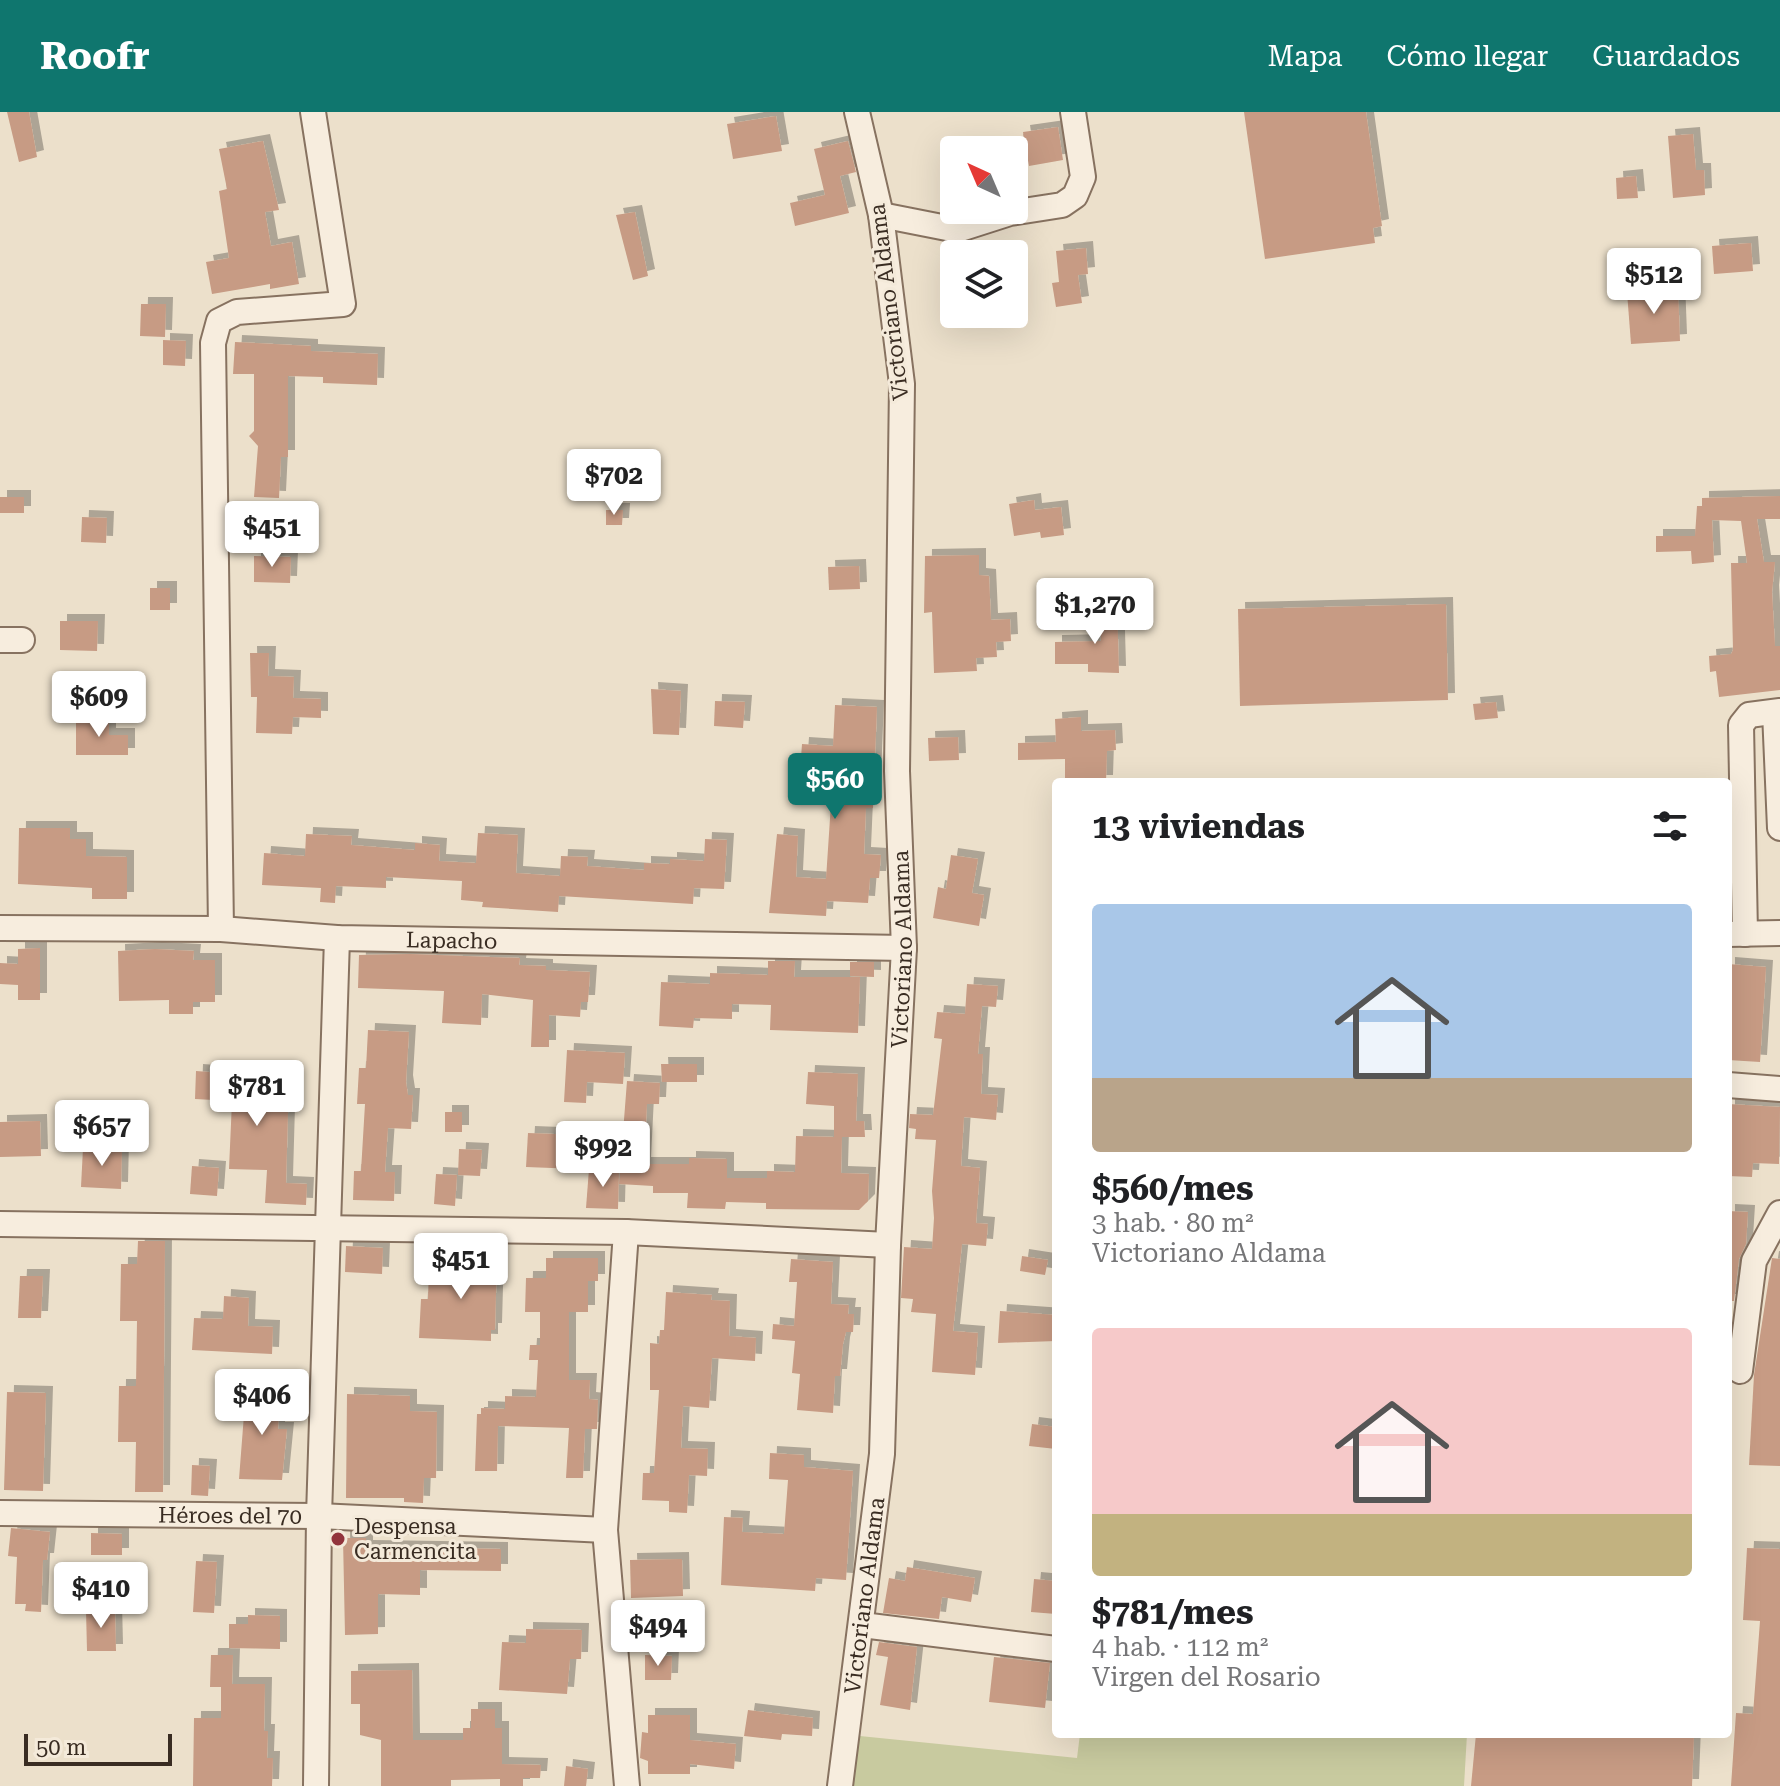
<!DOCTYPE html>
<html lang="es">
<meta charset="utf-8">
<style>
:root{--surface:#fff;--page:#f2f2f2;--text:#202124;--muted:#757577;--accent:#0f766e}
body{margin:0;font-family:"Roboto Serif",serif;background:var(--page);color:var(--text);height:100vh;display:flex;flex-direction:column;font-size:30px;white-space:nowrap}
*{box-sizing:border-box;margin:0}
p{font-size:26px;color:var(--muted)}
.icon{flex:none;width:44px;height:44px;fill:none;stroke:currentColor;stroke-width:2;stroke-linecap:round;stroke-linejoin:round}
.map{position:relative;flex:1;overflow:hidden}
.side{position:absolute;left:1052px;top:666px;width:680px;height:960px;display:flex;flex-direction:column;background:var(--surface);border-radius:8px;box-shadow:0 8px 32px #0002}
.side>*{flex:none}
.needle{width:52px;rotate:316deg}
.buttons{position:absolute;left:940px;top:24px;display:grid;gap:16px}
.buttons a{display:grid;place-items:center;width:88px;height:88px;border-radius:8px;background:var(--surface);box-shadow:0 8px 32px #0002;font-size:40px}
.scale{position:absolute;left:24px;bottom:20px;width:148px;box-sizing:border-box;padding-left:8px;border:4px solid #392c22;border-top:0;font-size:22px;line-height:28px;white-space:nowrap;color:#392c22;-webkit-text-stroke:6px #f4eada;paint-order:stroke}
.price{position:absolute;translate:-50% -68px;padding:0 18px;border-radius:8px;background:#fff;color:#222;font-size:26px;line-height:52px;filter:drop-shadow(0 2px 4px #0008)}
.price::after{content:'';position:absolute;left:50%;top:48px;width:24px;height:18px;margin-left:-12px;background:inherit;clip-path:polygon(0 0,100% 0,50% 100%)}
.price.selected{background:var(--accent);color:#fff}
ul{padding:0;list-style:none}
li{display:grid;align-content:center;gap:16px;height:424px;padding:0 40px}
li span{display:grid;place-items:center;height:248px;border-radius:8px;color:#555}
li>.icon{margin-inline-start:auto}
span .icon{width:144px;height:144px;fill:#fffc;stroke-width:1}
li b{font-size:34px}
h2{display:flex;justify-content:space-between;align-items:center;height:96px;padding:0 40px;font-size:34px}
header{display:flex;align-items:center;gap:48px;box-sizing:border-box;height:112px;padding:0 40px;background:var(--accent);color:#fff}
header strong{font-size:38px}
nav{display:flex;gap:44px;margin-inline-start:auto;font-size:28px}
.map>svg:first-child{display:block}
.green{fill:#c8ca9f}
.building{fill:#c79b84;filter:url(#shadow)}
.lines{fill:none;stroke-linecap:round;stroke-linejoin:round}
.minor-casing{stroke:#877260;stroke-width:28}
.minor{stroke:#f7edde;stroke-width:24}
.poi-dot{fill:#92343c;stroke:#f4eada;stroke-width:3}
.labels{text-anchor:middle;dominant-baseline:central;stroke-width:6;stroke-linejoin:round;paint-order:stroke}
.street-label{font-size:22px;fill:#392c22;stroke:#f4eada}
.poi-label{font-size:22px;fill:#392c22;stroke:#f4eada;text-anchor:start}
</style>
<header>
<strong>Roofr</strong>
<nav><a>Mapa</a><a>Cómo llegar</a><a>Guardados</a></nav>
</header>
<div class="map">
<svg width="1780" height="1674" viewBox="0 0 1780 1674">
<defs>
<filter id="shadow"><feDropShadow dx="7" dy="-7" stdDeviation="0" flood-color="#0004"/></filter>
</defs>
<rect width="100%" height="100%" fill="#ece0cb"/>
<!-- green -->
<polygon class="green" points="1080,1622 1467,1622 1464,1674 844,1674 850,1623 1077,1646"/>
<!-- building -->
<g class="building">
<polygon points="7,0 29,0 37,45 19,50"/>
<polygon points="1244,0 1366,0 1382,114 1373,116 1375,131 1265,147"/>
<polygon points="776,4 782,39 733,47 727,12"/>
<polygon points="1058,15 1063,48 1029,54 1027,43 1019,44 1016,29 1024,27 1023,20"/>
<polygon points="1693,22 1696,58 1704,58 1705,83 1673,86 1668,24"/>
<polygon points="263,29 279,98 265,100 271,134 292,130 299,172 270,177 270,172 212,182 206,150 229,146 219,79 227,77 219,37"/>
<polygon points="848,29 856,60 840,64 849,101 795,114 790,91 825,83 814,37"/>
<polygon points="1636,64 1638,86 1617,87 1616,66"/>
<polygon points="635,100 648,164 633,168 616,103"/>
<polygon points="1751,131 1753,159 1714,162 1712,134"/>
<polygon points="1086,136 1088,162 1078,163 1082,191 1056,195 1052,171 1059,170 1056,139"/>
<polygon points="1678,176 1680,229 1631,232 1627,180"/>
<polygon points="141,192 166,192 165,225 140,224"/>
<polygon points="163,228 186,229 185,254 163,253"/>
<polygon points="235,230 311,234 311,239 378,242 377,273 323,271 323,265 288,264 288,345 281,345 279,386 254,385 258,334 249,324 254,319 254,262 233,262"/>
<polygon points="1780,384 1780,407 1757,407 1764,450 1775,450 1772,480 1775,534 1780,534 1780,578 1719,585 1716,559 1710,560 1709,544 1731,542 1733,538 1731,451 1747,451 1741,409 1712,408 1714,450 1692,452 1691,439 1656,440 1656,424 1695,424 1697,394 1702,394 1702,386"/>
<rect x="0" y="385" width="24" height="16"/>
<polygon points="1034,388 1035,398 1061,395 1064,423 1041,426 1040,420 1014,424 1009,392"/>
<polygon points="606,398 623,398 622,413 606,413"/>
<polygon points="82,405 107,406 106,431 81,430"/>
<polygon points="979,443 979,463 989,464 991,508 1010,507 1011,529 996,530 997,545 976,546 977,559 934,561 932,500 924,501 925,444"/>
<polygon points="254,444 291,445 290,471 254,470"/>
<polygon points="859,454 860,477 829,478 828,455"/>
<rect x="150" y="476" width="20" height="22"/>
<polygon points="1117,491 1119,561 1088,560 1088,552 1055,552 1055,530 1101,529 1100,492"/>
<polygon points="1446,492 1448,588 1240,594 1238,497"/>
<polygon points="60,509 98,509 97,539 60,538"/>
<polygon points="250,541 269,541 268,564 294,565 293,586 321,587 321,606 293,605 292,622 256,621 257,585 251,585"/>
<polygon points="651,577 681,579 679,623 653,622"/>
<polygon points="715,589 745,590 743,616 714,614"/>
<polygon points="1496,590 1498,606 1475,608 1473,592"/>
<polygon points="835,593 877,595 873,696 866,696 864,742 881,743 879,766 870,766 868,791 827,789 826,804 769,801 777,722 798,724 796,765 826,767 833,661 800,659 802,632 833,634"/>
<polygon points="1081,605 1081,619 1115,618 1116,638 1107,639 1106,670 1065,670 1065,647 1018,648 1018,631 1056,630 1055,607"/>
<polygon points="109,607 109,623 128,623 128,643 76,643 76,608"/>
<polygon points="958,625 959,648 929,649 928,626"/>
<polygon points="19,716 70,716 70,727 86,727 86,744 127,745 127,787 92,787 92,776 18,772"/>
<polygon points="478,721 518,723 516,761 560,764 561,744 588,745 587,754 644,758 644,751 670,752 670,747 704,749 705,727 727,728 724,777 694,776 693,792 559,784 558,800 482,795 483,790 461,788 462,769 386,765 386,776 336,774 335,791 320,790 321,776 262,773 264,741 305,744 306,722 352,724 351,733 415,738 415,731 440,733 439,749 476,751"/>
<polygon points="951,743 978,747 972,781 984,783 979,814 933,806 938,775 946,777"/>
<polygon points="40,836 40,888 18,888 18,873 0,872 0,851 18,852 18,837"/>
<polygon points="155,837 194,839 193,848 215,848 215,890 193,890 193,902 169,902 169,888 119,889 118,839"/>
<polygon points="410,842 520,846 519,853 546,854 546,858 590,860 588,890 581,890 580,905 549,903 549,935 531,935 533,888 482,882 481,913 442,911 444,879 358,876 359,843"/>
<polygon points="768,849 795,849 794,865 860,865 858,921 770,918 771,893 732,892 732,907 694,906 693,916 659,914 661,870 710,872 710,861 768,863"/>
<polygon points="850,850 874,850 874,865 850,864"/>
<polygon points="1728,852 1766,855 1760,950 1728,948"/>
<polygon points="967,872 998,874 996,895 982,894 978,942 983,942 981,982 998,983 996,1008 964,1005 961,1054 980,1056 976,1111 988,1112 986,1134 962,1132 953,1219 978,1221 975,1263 932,1260 936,1202 911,1200 913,1187 901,1186 904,1135 932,1137 934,1106 932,1079 936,1028 915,1027 916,1017 909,1016 910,1002 933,1003 942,927 934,926 937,900 965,902"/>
<polygon points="368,918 409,920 406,970 408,983 413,983 411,1017 388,1016 385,1060 395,1060 394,1089 353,1088 354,1059 361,1059 365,992 357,992 359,956 366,956"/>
<polygon points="567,938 625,941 623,972 587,970 586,991 564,990"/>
<polygon points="661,952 697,952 697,970 662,970"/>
<polygon points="196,959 289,966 286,1071 307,1072 306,1093 265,1091 267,1058 229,1057 232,989 195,987"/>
<polygon points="808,960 858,962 856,1009 864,1009 865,1025 842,1025 841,1061 869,1062 868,1089 859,1098 766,1097 766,1091 726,1090 725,1097 687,1096 688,1081 653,1081 653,1074 619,1072 627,969 660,971 659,992 647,992 644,1052 689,1052 689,1046 727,1047 727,1066 767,1066 767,1059 795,1060 796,1024 834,1025 834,994 806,992"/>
<polygon points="1728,992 1780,995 1779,1052 1753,1051 1752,1065 1728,1064"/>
<rect x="445" y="1000" width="17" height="20"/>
<polygon points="40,1009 41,1044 0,1045 0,1010"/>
<polygon points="528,1021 579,1023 578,1057 526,1055"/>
<polygon points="83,1036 122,1036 121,1077 81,1075"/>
<polygon points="459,1037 482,1038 480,1064 458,1063"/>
<polygon points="192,1054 219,1056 217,1084 190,1082"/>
<polygon points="589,1057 619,1058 618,1097 586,1096"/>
<polygon points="436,1062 457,1063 455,1094 434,1092"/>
<polygon points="1728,1099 1748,1100 1746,1132 1739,1147 1734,1189 1728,1189"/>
<polygon points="138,1129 165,1129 163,1380 135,1380 136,1330 118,1330 119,1274 136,1274 137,1209 120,1209 121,1152 137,1152"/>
<polygon points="346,1134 383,1136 382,1162 345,1160"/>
<polygon points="1022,1144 1048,1148 1045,1163 1020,1159"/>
<polygon points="453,1145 497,1146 495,1218 491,1218 491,1229 419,1226 421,1187 428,1187 429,1154 452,1155"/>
<polygon points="546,1146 598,1146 598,1169 588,1169 588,1200 569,1200 569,1268 590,1268 589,1287 598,1288 597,1317 585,1317 583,1366 566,1366 569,1316 498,1314 497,1359 475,1359 477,1302 481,1302 481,1296 505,1297 505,1284 536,1285 538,1248 529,1248 530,1233 540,1233 540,1200 525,1200 526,1166 546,1166"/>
<polygon points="1772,1146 1780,1147 1780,1354 1749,1353 1754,1263"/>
<polygon points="791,1147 833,1150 831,1192 849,1193 848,1202 854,1202 853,1220 846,1220 843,1232 840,1264 835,1264 833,1301 797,1298 800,1262 792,1261 795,1229 772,1227 773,1212 794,1214 797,1170 789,1170"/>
<polygon points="20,1164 43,1164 41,1206 18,1206"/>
<polygon points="666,1180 712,1183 711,1188 730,1189 729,1224 756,1226 755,1249 712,1246 709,1296 683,1294 681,1336 708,1337 707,1364 689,1363 687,1401 669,1400 669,1389 642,1388 643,1361 654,1361 659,1278 650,1278 650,1231 659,1232 660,1218 664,1218"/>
<polygon points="224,1184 249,1186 248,1214 273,1215 272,1242 192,1238 194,1206 223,1207"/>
<polygon points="1000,1199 1056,1203 1056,1229 998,1231"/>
<polygon points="246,1277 280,1279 278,1317 287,1317 282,1368 239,1367"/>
<polygon points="7,1280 46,1281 43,1379 4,1378"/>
<polygon points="347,1282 410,1284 410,1299 437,1300 436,1366 424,1366 423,1391 404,1390 404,1386 346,1386"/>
<polygon points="1032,1312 1056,1315 1056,1337 1029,1334"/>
<polygon points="770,1341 804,1343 804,1355 853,1359 846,1468 816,1466 815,1479 721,1473 724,1405 743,1406 742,1420 784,1422 788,1368 769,1367"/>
<polygon points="192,1353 210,1354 208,1384 191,1383"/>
<polygon points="11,1416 50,1420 47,1448 43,1448 41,1500 25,1499 26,1492 15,1492 17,1445 8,1444"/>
<polygon points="91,1421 122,1422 122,1443 91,1443"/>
<polygon points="343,1426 366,1426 366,1435 501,1437 501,1459 420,1458 420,1483 378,1482 378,1522 345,1523"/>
<polygon points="1747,1436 1780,1437 1780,1674 1731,1674 1736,1601 1753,1602 1760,1509 1743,1508"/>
<polygon points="682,1447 683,1484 631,1486 630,1448"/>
<polygon points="196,1449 217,1450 214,1501 193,1500"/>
<polygon points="907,1455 975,1466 971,1490 942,1485 939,1507 883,1501 889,1466 905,1469"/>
<polygon points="1034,1467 1056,1469 1056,1502 1031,1500"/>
<polygon points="86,1498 115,1498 116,1539 87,1539"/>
<polygon points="248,1503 280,1504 280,1537 229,1536 229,1512 248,1512"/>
<polygon points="526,1517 582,1518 581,1547 570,1547 567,1582 499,1578 502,1530 526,1531"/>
<polygon points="879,1530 917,1535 910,1598 880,1593 888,1545 876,1543"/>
<polygon points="211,1543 233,1543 232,1572 265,1572 264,1619 268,1619 267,1646 273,1646 272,1674 193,1674 194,1606 221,1606 221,1575 210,1575"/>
<polygon points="645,1543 672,1544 671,1568 645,1568"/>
<polygon points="994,1545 1050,1551 1045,1596 989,1590"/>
<polygon points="412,1558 413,1628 463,1628 463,1616 471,1616 471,1597 495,1597 495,1616 502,1616 502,1652 541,1653 540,1666 523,1666 523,1674 500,1674 500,1667 451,1668 451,1674 381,1674 381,1628 360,1623 360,1592 351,1592 351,1559"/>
<polygon points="748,1598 813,1606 812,1624 782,1622 781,1628 744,1624"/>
<polygon points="648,1603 690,1603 690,1628 736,1632 734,1657 690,1652 690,1662 648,1662 648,1649 640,1646 642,1620 648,1621"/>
<polygon points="1476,1622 1694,1622 1692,1674 1471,1674"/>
<polygon points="566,1654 588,1657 586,1674 564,1674"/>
</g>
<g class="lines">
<!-- minor casing -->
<g class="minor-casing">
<g id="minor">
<polyline points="881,103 957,118 1010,101 1062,93 1075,84 1083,65 1073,0"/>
<polyline points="0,528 22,528"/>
<polyline points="1775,600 1780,716"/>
<path id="s1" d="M0,816L221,817L337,826L904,836"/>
<polyline points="221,817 213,231 219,209 237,200 343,192 313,0"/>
<polyline points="1728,822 1780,821"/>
<polyline points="1745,822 1741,613 1749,603 1780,599"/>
<polyline points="1728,973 1780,977"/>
<polyline points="0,1112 626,1120 888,1133"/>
<polyline points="626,1120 605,1418 627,1674"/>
<polyline points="1740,1259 1754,1149 1780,1101"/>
<path id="s2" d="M0,1401L319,1404L605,1418"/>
<polyline points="862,1513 1056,1537"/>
<polyline points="316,1674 319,1404 337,826"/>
<path id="s3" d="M840,1674L882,1342L888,1133L904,836L897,659L902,272L881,103L857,0"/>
</g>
</g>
<!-- minor -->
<use href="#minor" class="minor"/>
</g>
<!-- markers -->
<circle class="poi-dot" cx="338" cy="1427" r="8"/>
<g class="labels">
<!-- street labels -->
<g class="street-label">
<text transform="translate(889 190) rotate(-97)">Victoriano Aldama</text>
<text stroke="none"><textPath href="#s1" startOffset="452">Lapacho</textPath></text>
<text stroke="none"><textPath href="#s3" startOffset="840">Victoriano Aldama</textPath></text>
<text stroke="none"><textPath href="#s2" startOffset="230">Héroes del 70</textPath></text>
<text stroke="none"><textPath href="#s3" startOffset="192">Victoriano Aldama</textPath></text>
</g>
<!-- poi labels -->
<g class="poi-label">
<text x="354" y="1414">Despensa<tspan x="354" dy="25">Carmencita</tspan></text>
</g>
</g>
</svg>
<div class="buttons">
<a><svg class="needle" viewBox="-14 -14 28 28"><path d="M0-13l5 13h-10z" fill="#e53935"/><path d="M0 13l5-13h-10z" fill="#757577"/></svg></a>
<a><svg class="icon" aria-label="layers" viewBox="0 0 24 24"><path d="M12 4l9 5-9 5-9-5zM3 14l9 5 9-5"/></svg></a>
</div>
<div class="scale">50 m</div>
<b class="price" style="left:1654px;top:204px">$512</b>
<b class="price" style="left:614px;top:405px">$702</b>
<b class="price" style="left:272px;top:457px">$451</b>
<b class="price" style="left:1095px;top:534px">$1,270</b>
<b class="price" style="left:99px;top:627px">$609</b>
<b class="price selected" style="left:835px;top:709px">$560</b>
<b class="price" style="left:257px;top:1016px">$781</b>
<b class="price" style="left:102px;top:1056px">$657</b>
<b class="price" style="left:603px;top:1077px">$992</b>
<b class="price" style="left:461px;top:1189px">$451</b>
<b class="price" style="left:262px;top:1325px">$406</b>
<b class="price" style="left:101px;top:1518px">$410</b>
<b class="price" style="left:658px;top:1556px">$494</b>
<section class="side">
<h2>13 viviendas<svg class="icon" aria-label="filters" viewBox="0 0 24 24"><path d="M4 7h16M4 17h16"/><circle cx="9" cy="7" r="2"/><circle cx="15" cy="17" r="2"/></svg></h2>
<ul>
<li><span style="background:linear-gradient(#a9c7e8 70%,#b9a48a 0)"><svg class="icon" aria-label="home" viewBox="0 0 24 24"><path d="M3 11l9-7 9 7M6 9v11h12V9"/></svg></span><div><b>$560/mes</b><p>3 hab. · 80 m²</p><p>Victoriano Aldama</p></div></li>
<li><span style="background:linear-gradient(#f6c9c9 75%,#c2b280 0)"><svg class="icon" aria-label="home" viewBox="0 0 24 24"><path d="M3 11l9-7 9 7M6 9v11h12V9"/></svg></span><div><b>$781/mes</b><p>4 hab. · 112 m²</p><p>Virgen del Rosario</p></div></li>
</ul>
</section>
</div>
